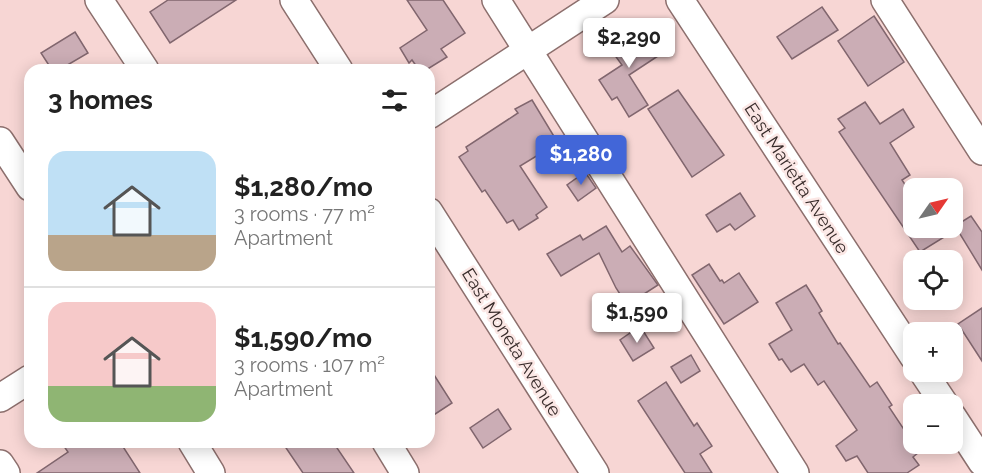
<!DOCTYPE html>
<meta charset="utf-8">
<style>
:root{--surface:#fff;--page:#f2f2f2;--text:#222;--muted:#767676;--line:#e0e0e0;--accent:#4266d8}
body{margin:0;font-family:Raleway,sans-serif;background:var(--page);color:var(--text);height:100vh;display:flex;flex-direction:column;font-size:22px;white-space:nowrap}
*{box-sizing:border-box;margin:0}
p{font-size:20px;color:var(--muted)}
.icon{flex:none;width:33px;height:33px;fill:none;stroke:currentColor;stroke-width:2;stroke-linecap:round;stroke-linejoin:round}
.map{position:relative;flex:1;overflow:hidden}
.side{position:absolute;left:24px;top:64px;width:411px;height:384px;display:flex;flex-direction:column;background:var(--surface);border-radius:18px;box-shadow:0 3px 15px #0003}
.side>*{flex:none}
.needle{width:39px;rotate:56deg}
.controls{position:absolute;left:903px;top:178px;display:grid;gap:12px}
.controls a{display:grid;place-items:center;width:60px;height:60px;border-radius:12px;background:var(--surface);box-shadow:0 3px 15px #0003;font-size:30px}
.price{position:absolute;translate:-50% -51px;padding:0 14px;border-radius:6px;background:#fff;color:#222;font-size:20px;line-height:39px;filter:drop-shadow(0 2px 3px #0008)}
.price::after{content:'';position:absolute;left:50%;top:36px;width:18px;height:14px;margin-left:-9px;background:inherit;clip-path:polygon(0 0,100% 0,50% 100%)}
.price.active{background:var(--accent);color:#fff}
ul{padding:0;list-style:none}
li{display:flex;align-items:center;gap:18px;height:150px;padding:0 24px}
li+li{border-top:2px solid var(--line)}
li span{display:grid;place-items:center;flex:none;width:168px;height:120px;border-radius:18px;color:#555}
li>.icon{margin-inline-start:auto}
span .icon{width:72px;height:72px;fill:#fffc;stroke-width:1}
li b{font-size:26px}
h2{display:flex;justify-content:space-between;align-items:center;height:72px;padding:0 24px;font-size:26px}
.map>svg:first-child{display:block}
.building{fill:#cbadb5;stroke:#81666e;stroke-width:1.5}
.lines{fill:none;stroke-linecap:round;stroke-linejoin:round}
.minor-casing{stroke:#8c6f6d;stroke-width:30}
.minor{stroke:#fff;stroke-width:27}
.labels{text-anchor:middle;dominant-baseline:central;stroke-width:5;stroke-linejoin:round;paint-order:stroke}
.street-label{font-size:18px;fill:#372b2a;stroke:#fbe7e5}
</style>
<div class="map">
<svg width="982" height="473" viewBox="0 0 982 473">
<rect width="100%" height="100%" fill="#f7d6d4"/>
<!-- building -->
<g class="building">
<polygon points="168,0 236,0 170,43 150,12"/>
<polygon points="407,0 443,0 465,33 441,49 447,57 426,70 419,70 412,60 409,63 400,48 427,30"/>
<polygon points="822,7 838,30 792,59 777,37"/>
<polygon points="874,16 904,62 868,86 838,41"/>
<polygon points="636,24 658,56 629,75 648,105 629,117 617,97 612,100 599,80 622,65 611,50 618,45 614,39"/>
<polygon points="75,32 88,53 59,70 52,70 41,53"/>
<polygon points="678,90 724,155 692,177 648,109"/>
<polygon points="532,100 558,143 520,166 547,207 536,215 538,218 519,230 513,220 507,223 485,190 482,192 459,157 468,151 466,147 518,113 515,109"/>
<polygon points="865,102 880,124 903,109 914,127 890,143 910,175 902,180 914,198 914,228 957,228 955,226 971,216 982,232 982,270 957,229 920,252 839,132 845,128 838,119"/>
<polygon points="585,172 596,188 578,201 567,185"/>
<polygon points="740,193 755,216 735,230 730,224 717,232 706,215"/>
<polygon points="606,226 622,252 630,246 658,285 627,305 616,288 599,253 561,276 547,254 580,235 583,240"/>
<polygon points="709,264 720,281 722,280 724,283 739,273 758,302 724,324 692,275"/>
<polygon points="806,285 816,301 822,311 819,313 838,344 840,343 870,387 877,382 892,405 889,407 919,452 913,457 919,465 907,473 868,473 857,456 846,461 836,446 857,430 824,381 818,385 804,364 791,372 782,359 779,360 769,344 792,330 776,303"/>
<polygon points="982,308 982,361 958,324"/>
<polygon points="640,326 654,348 633,361 620,340"/>
<polygon points="691,355 700,371 681,383 671,367"/>
<polygon points="429,367 452,403 429,418"/>
<polygon points="666,382 694,426 697,423 712,446 700,454 712,473 685,473 638,401"/>
<polygon points="498,409 511,429 483,448 470,428"/>
<polygon points="61,442 120,442 140,473 37,473 68,452"/>
<polygon points="282,442 333,442 354,473 303,473"/>
</g>
<g class="lines">
<!-- minor casing -->
<g class="minor-casing">
<g id="minor">
<polyline points="99,0 145,70"/>
<polyline points="294,0 339,70"/>
<polyline points="496,0 795,473"/>
<polyline points="680,0 914,357"/>
<polyline points="885,0 982,151"/>
<polyline points="429,115 605,0"/>
<polyline points="0,141 30,187"/>
<polyline points="429,212 595,473"/>
<polyline points="923,372 945,405"/>
<polyline points="0,398 30,379"/>
<polyline points="952,416 982,462"/>
<polyline points="192,442 211,473"/>
<polyline points="386,442 405,473"/>
<polyline points="0,464 6,473"/>
</g>
</g>
<!-- minor -->
<use href="#minor" class="minor"/>
</g>
<g class="labels">
<!-- street labels -->
<g class="street-label">
<text transform="translate(797 178) rotate(57)">East Marietta Avenue</text>
<text transform="translate(512 342) rotate(58)">East Moneta Avenue</text>
</g>
</g>
</svg>
<div class="controls">
<a><svg class="needle" viewBox="-14 -14 28 28"><path d="M0-13l5 13h-10z" fill="#e53935"/><path d="M0 13l5-13h-10z" fill="#767676"/></svg></a>
<a><svg class="icon" aria-label="locate" viewBox="0 0 24 24"><circle cx="12" cy="12" r="6"/><path d="M12 2v4M12 18v4M2 12h4M18 12h4"/></svg></a>
<a>+</a>
<a>−</a>
</div>
<b class="price" style="left:629px;top:69px">$2,290</b>
<b class="price active" style="left:581px;top:186px">$1,280</b>
<b class="price" style="left:637px;top:344px">$1,590</b>
<section class="side">
<h2>3 homes<svg class="icon" aria-label="filters" viewBox="0 0 24 24"><path d="M4 7h16M4 17h16"/><circle cx="9" cy="7" r="2"/><circle cx="15" cy="17" r="2"/></svg></h2>
<ul>
<li><span style="background:linear-gradient(#bfe0f5 70%,#b9a48a 0)"><svg class="icon" aria-label="home" viewBox="0 0 24 24"><path d="M3 11l9-7 9 7M6 9v11h12V9"/></svg></span><div><b>$1,280/mo</b><p>3 rooms · 77 m²</p><p>Apartment</p></div></li>
<li><span style="background:linear-gradient(#f6c9c9 70%,#8fb573 0)"><svg class="icon" aria-label="home" viewBox="0 0 24 24"><path d="M3 11l9-7 9 7M6 9v11h12V9"/></svg></span><div><b>$1,590/mo</b><p>3 rooms · 107 m²</p><p>Apartment</p></div></li>
</ul>
</section>
</div>
